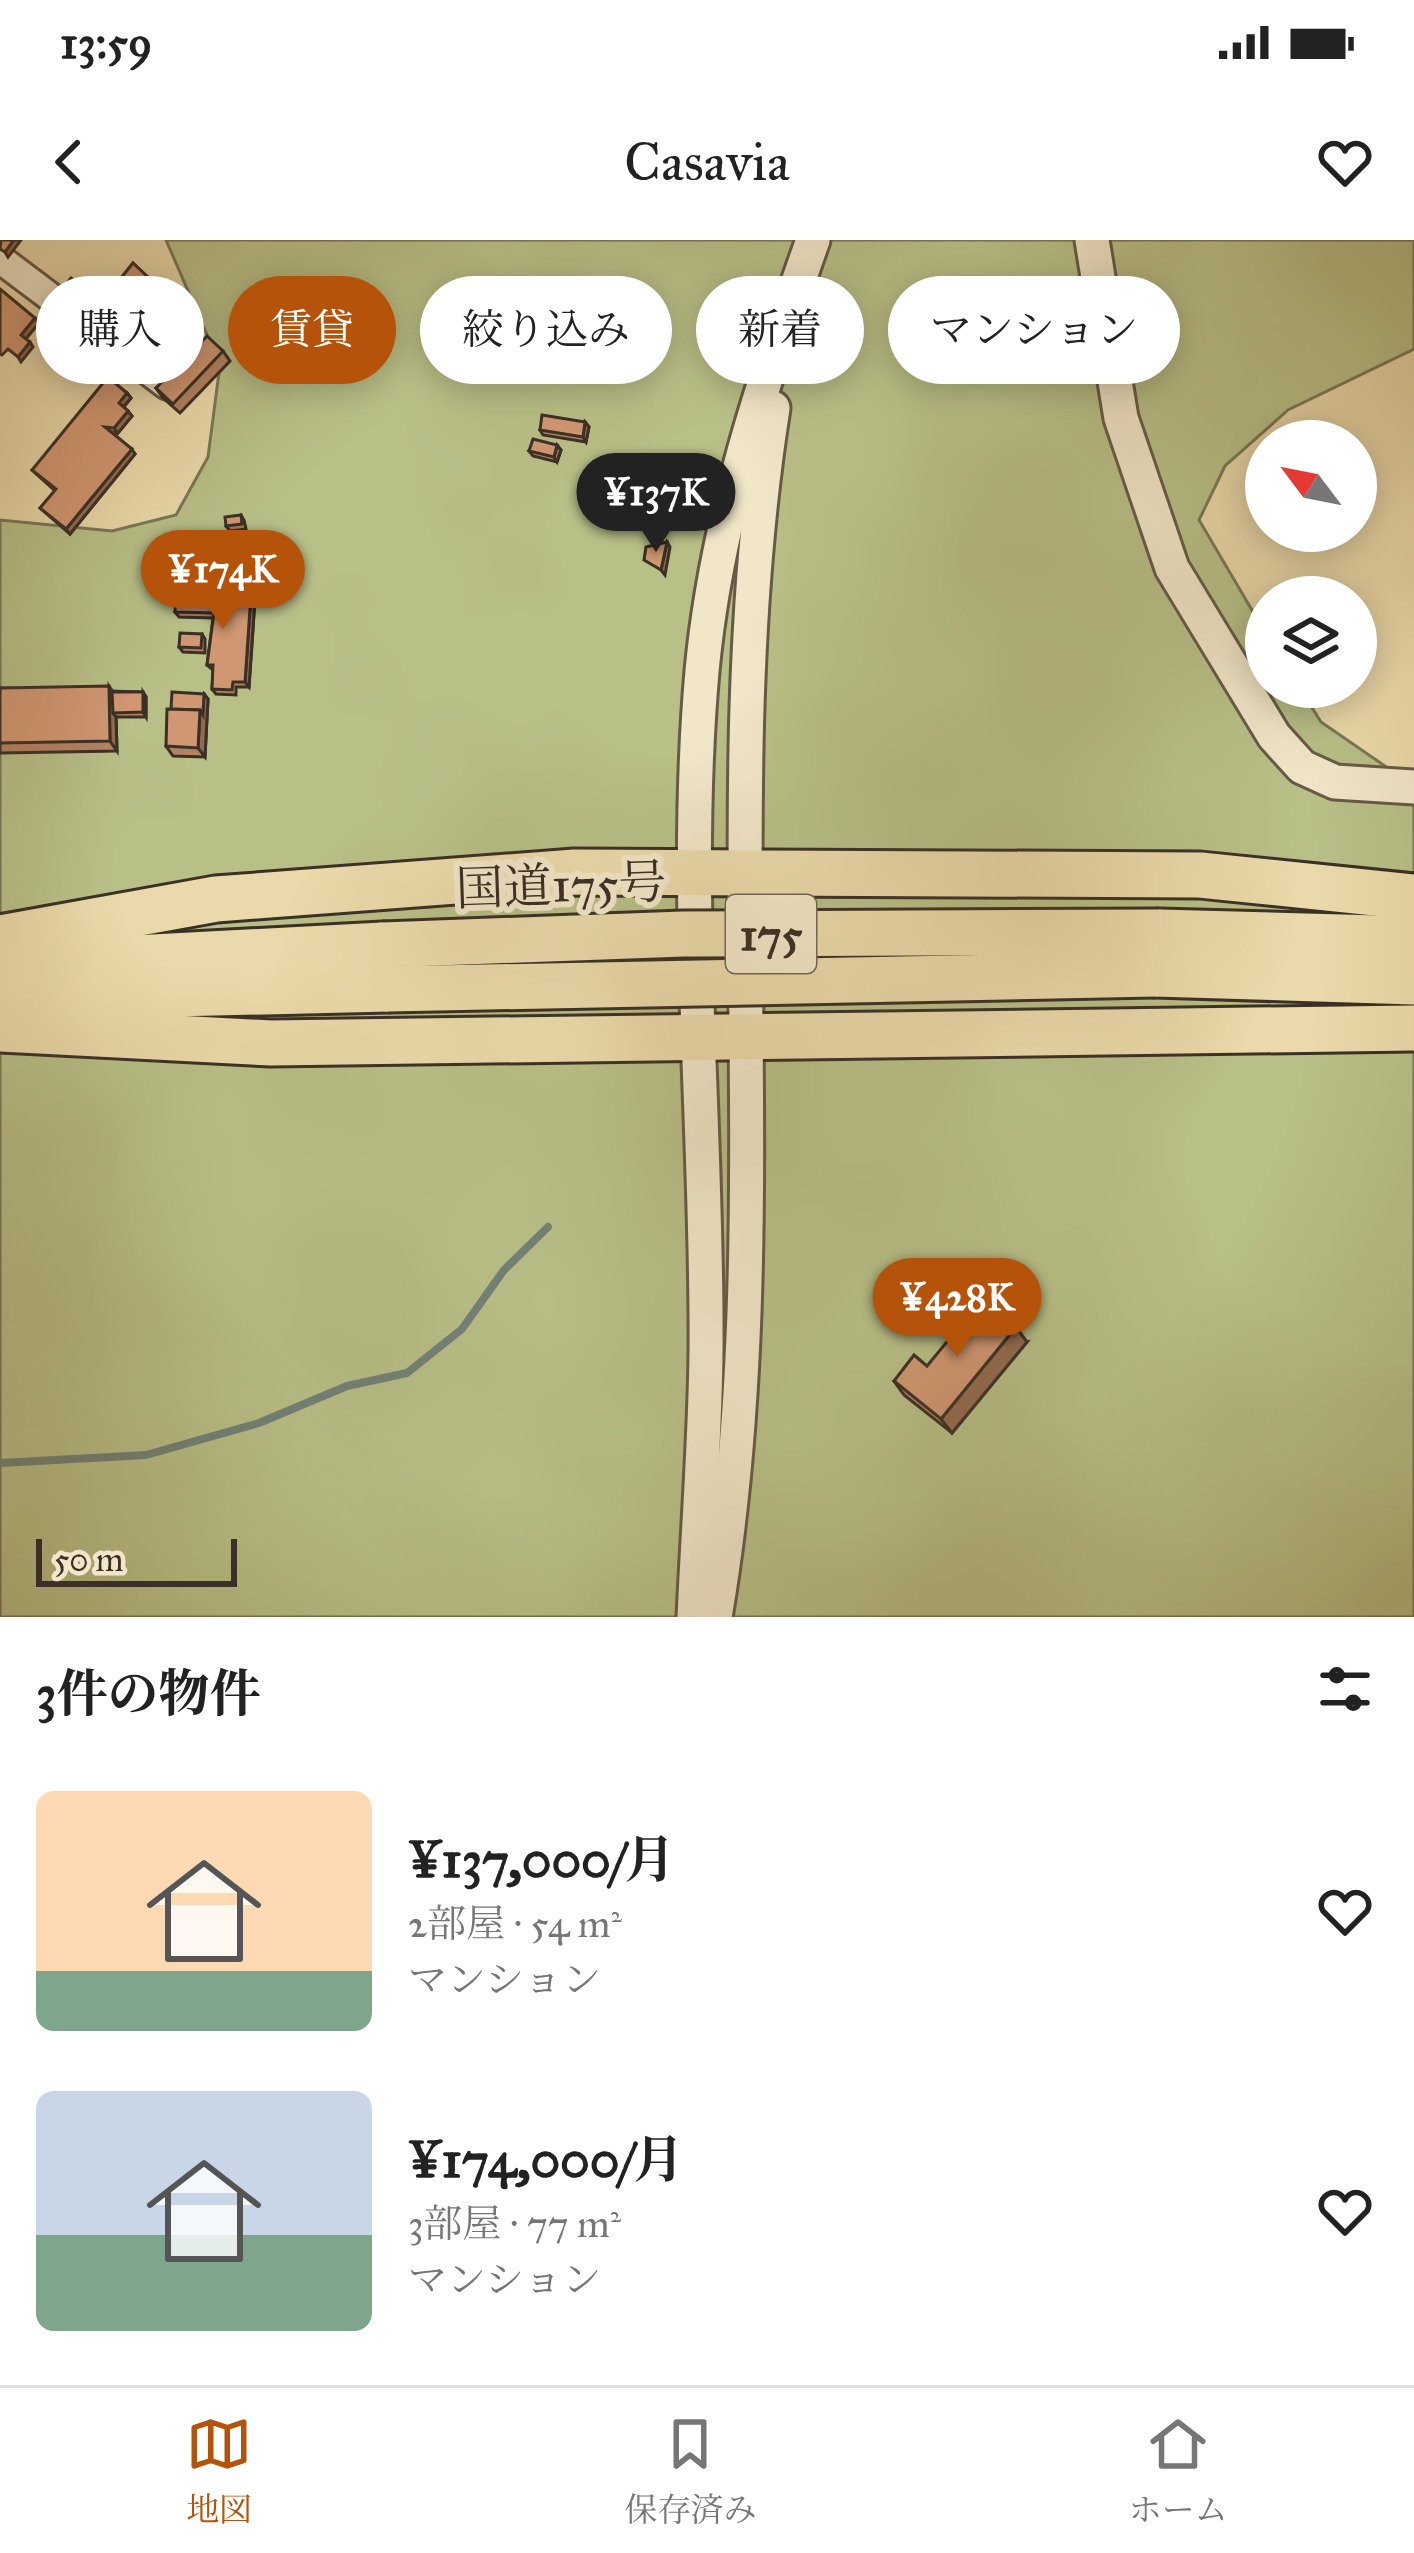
<!DOCTYPE html>
<html lang="ja">
<meta charset="utf-8">
<style>
:root{--surface:#fff;--page:#f6f6f6;--text:#222;--muted:#767676;--line:#e0e0e0;--accent:#b45309}
body{margin:0;font-family:"IM FELL Great Primer","Noto Serif JP",serif;background:var(--page);color:var(--text);height:100vh;display:flex;flex-direction:column;font-size:45px;white-space:nowrap}
*{box-sizing:border-box;margin:0}
p{font-size:39px;color:var(--muted)}
.icon{flex:none;width:66px;height:66px;fill:none;stroke:currentColor;stroke-width:2;stroke-linecap:round;stroke-linejoin:round}
.map{position:relative;height:1377px;overflow:hidden}
.panel{display:flex;flex-direction:column;background:var(--surface);flex:1}
.panel>*{flex:none}
.guide{position:absolute;left:36px;top:36px;width:1344px;height:108px;display:flex;gap:24px}
.needle{width:78px;rotate:302deg}
.fabs{position:absolute;left:1245px;top:180px;display:grid;gap:24px}
.fabs a{display:grid;place-items:center;width:132px;height:132px;border-radius:50%;background:var(--surface);box-shadow:0 6px 30px #0003;font-size:60px}
.scale{position:absolute;left:36px;bottom:30px;width:201px;box-sizing:border-box;padding-left:12px;border:6px solid #3a3025;border-top:0;font-size:33px;line-height:42px;white-space:nowrap;color:#3a3025;-webkit-text-stroke:9px #f1e6c8;paint-order:stroke}
.price{position:absolute;translate:-50% -102px;padding:0 27px;border-radius:42px;background:var(--accent);color:#fff;font-size:39px;line-height:78px;filter:drop-shadow(0 3px 6px #0008)}
.price::after{content:'';position:absolute;left:50%;top:72px;width:36px;height:27px;margin-left:-18px;background:inherit;clip-path:polygon(0 0,100% 0,50% 100%)}
.price.on{background:#222;color:#fff}
ul{padding:0;list-style:none}
li{display:flex;align-items:center;gap:36px;height:300px;padding:0 36px}
li span{display:grid;place-items:center;flex:none;width:336px;height:240px;border-radius:18px;color:#555}
li>.icon{margin-inline-start:auto}
span .icon{width:144px;height:144px;fill:#fffc;stroke-width:1}
li b{font-size:51px}
h2{display:flex;justify-content:space-between;align-items:center;height:144px;padding:0 36px;font-size:51px}
.pill{padding:0 42px;border-radius:54px;background:var(--surface);box-shadow:0 6px 30px #0003;font-size:42px;line-height:108px}
.pill.on{background:var(--accent);color:#fff}
.status{display:flex;justify-content:space-between;align-items:center;height:84px;padding:0 60px;background:var(--surface);direction:ltr}
.status svg{height:33px;fill:currentColor}
header{display:flex;justify-content:space-between;align-items:center;height:156px;padding:0 36px;background:var(--surface);font-size:54px;font-weight:600}
.menu{display:flex;justify-content:space-around;align-items:center;height:168px;border-top:3px solid var(--line);background:var(--surface);font-size:33px;color:var(--muted)}
.menu a{display:grid;justify-items:center;gap:6px}
.menu .on{color:var(--accent)}
.map>svg:first-child{display:block}
.green{fill:#b8bf87;stroke:#797856;stroke-width:3}
.lines{fill:none;stroke-linecap:round;stroke-linejoin:round}
.stream{stroke:#728277;stroke-width:8}
.minor-casing{stroke:#665a46;stroke-width:33}
.tertiary-casing{stroke:#665a46;stroke-width:39}
.trunk-casing{stroke:#3a3025;stroke-width:51}
.minor{stroke:#f1e6c8;stroke-width:27}
.tertiary{stroke:#f1e6c8;stroke-width:33}
.trunk{stroke:#ead9aa;stroke-width:45}
.trunk-bridge-casing{stroke:#3a3025;stroke-width:51;stroke-linecap:butt}
.trunk-bridge{stroke:#ead9aa;stroke-width:45}
.wall{fill:#b38262;stroke:#3a3025;stroke-width:3}
.shaded-wall{fill:#926a50;stroke:#3a3025;stroke-width:3}
.building{fill:#d09772;stroke:#3a3025;stroke-width:3}
.labels{text-anchor:middle;dominant-baseline:central;stroke-width:12;stroke-linejoin:round;paint-order:stroke}
.shield{fill:#f1e6c8;stroke:#716756;stroke-width:3}
.shield-label{font-size:45px;font-weight:bold;fill:#3a3025}
.street-label{font-size:48px;fill:#3a3025;stroke:#f1e6c8}
</style>
<div class="status"><b>13:59</b><svg viewBox="0 0 49 12"><path d="M0 12V9h3v3zM5 12V6h3v6zM10 12V3h3v9zM15 12V0h3v12zM26 1h20v11H26zM47 4h2v5h-2z"/></svg></div>
<header><svg class="icon" aria-label="back" viewBox="0 0 24 24"><path d="M15 5l-7 7 7 7"/></svg>Casavia<svg class="icon" aria-label="heart" viewBox="0 0 24 24"><path d="M12 20l-8-8c-3-5 5-10 8-4 3-6 11-1 8 4z"/></svg></header>
<div class="map">
<svg width="1414" height="1377" viewBox="0 0 1414 1377">
<rect width="100%" height="100%" fill="#ead9aa"/>
<filter id="stains"><feTurbulence type="fractalNoise" baseFrequency=".00167" numOctaves="4"/><feColorMatrix values="0 0 0 0 .2 0 0 0 0 .09 0 0 0 0 .02 0 0 0 .5 -.17"/></filter>
<radialGradient id="worn" r=".72"><stop offset=".6" stop-color="#630" stop-opacity="0"/><stop offset="1" stop-color="#630" stop-opacity=".3"/></radialGradient>
<!-- green -->
<polygon class="green" points="166,0 1414,0 1414,109 1288,170 1225,226 1199,280 1266,394 1266,447 1299,447 1321,482 1414,546 1414,1377 0,1377 0,280 112,291 176,275 208,217 220,125"/>
<g class="lines">
<!-- stream -->
<polyline class="stream" points="0,1223 146,1215 259,1183 347,1146 407,1133 462,1089 504,1030 548,987"/>
<!-- minor casing -->
<g class="minor-casing">
<polyline id="minor" points="0,19 167,145"/>
</g>
<!-- tertiary casing -->
<g class="tertiary-casing">
<g id="tertiary">
<polyline points="1092,0 1121,178 1172,328 1274,496 1302,527 1335,542 1414,547"/>
<path d="M694,1377C698,1289 705,1201 706,1113C708,887 682,657 702,431C716,281 763,140 813,0"/>
<path d="M715,1377C783,978 710,568 773,168"/>
</g>
</g>
<!-- trunk casing -->
<g class="trunk-casing">
<g id="trunk">
<polyline points="1159,692 1414,699"/>
<polyline points="0,698 216,659 575,632 1200,635 1414,657"/>
<polyline points="0,725 383,705"/>
<polyline points="1155,734 1414,742"/>
<polyline points="2,765 88,756 388,749"/>
<polyline points="0,789 271,803 1414,788"/>
</g>
</g>
<!-- minor -->
<use href="#minor" class="minor"/>
<!-- tertiary -->
<use href="#tertiary" class="tertiary"/>
<!-- trunk -->
<use href="#trunk" class="trunk"/>
<!-- trunk-bridge casing -->
<g class="trunk-bridge-casing">
<g id="trunk-bridge">
<polyline points="383,705 683,694 1159,692"/>
<polyline points="388,749 1155,734"/>
</g>
</g>
<!-- trunk-bridge -->
<use href="#trunk-bridge" class="trunk-bridge"/>
</g>
<!-- wall -->
<g class="wall">
<polygon points="133,23 189,76 196,86 180,107 155,87 139,108 143,114 130,130 89,97 82,87"/>
<polygon points="223,111 230,121 180,173 163,158 156,148"/>
<polygon points="127,153 131,158 124,167 132,176 118,193 112,192 135,214 70,294 40,268 55,251 32,230"/>
<polygon points="585,182 589,187 586,202 543,195 540,190"/>
<polygon points="557,205 561,210 557,222 533,216 529,211"/>
<polygon points="645,230 649,235 648,237 667,245 664,260 647,257 644,252 644,243 612,240 608,235"/>
<polygon points="241,275 244,280 246,289 230,291 226,286"/>
<polygon points="197,329 197,344 177,344 173,339"/>
<polygon points="251,354 255,359 249,447 236,447 236,455 216,454 212,449 213,430 207,425 213,378 179,377 175,372"/>
<polygon points="202,394 205,399 205,413 183,412 179,407"/>
<polygon points="0,448 143,452 146,457 146,477 116,477 117,511 0,513"/>
<polygon points="204,454 208,459 205,517 173,516 166,506 171,469"/>
<polygon points="1027,1102 952,1193 904,1155 894,1141 927,1126"/>
</g>
<!-- shaded-wall -->
<g class="shaded-wall">
<polygon points="14,0 21,0 8,17 5,12"/>
<polygon points="78,43 81,48 68,66 64,61"/>
<polygon points="189,76 196,86 180,107 173,97"/>
<polygon points="148,77 155,87 139,108 143,114 130,130 124,120 130,99"/>
<polygon points="35,78 39,83 25,100 21,95"/>
<polygon points="30,102 33,107 21,122 18,117"/>
<polygon points="127,153 131,158 122,168 119,163"/>
<polygon points="128,171 132,176 118,193 114,188"/>
<polygon points="585,182 589,187 586,202 583,197"/>
<polygon points="557,205 561,210 557,222 554,217"/>
<polygon points="132,209 135,214 70,294 66,289"/>
<polygon points="664,240 667,245 664,260 660,255"/>
<polygon points="667,302 670,307 665,335 661,330"/>
<polygon points="251,354 255,359 249,447 245,442"/>
<polygon points="109,446 116,456 113,473 116,477 117,511 110,501"/>
<polygon points="143,452 146,457 146,477 143,472"/>
<polygon points="204,454 208,459 205,517 198,508 200,470"/>
<polygon points="1016,1087 1027,1102 952,1193 941,1179"/>
</g>
<!-- building -->
<g class="building">
<polygon points="1,0 14,0 5,12 0,9"/>
<polygon points="133,23 189,76 173,97 148,77 130,99 136,104 124,120 82,87"/>
<polygon points="71,38 78,43 64,61 57,55"/>
<polygon points="0,49 35,78 21,95 30,102 18,117 8,109 2,115 0,114"/>
<polygon points="207,96 223,111 173,164 156,148"/>
<polygon points="108,137 127,153 119,163 128,171 114,188 105,187 132,209 66,289 40,268 56,249 32,230"/>
<polygon points="542,175 585,182 583,197 540,190"/>
<polygon points="533,199 557,205 554,217 529,211"/>
<polygon points="614,215 645,230 642,238 608,235"/>
<polygon points="645,236 664,240 660,255 644,252"/>
<polygon points="241,275 242,284 226,286 225,277"/>
<polygon points="667,302 661,330 644,320 646,307"/>
<polygon points="174,317 194,324 194,339 173,339"/>
<polygon points="176,351 251,354 245,442 233,442 232,450 212,449 213,425 207,425 214,373 175,372"/>
<polygon points="180,393 202,394 201,408 179,407"/>
<polygon points="109,446 110,501 0,503 0,448"/>
<polygon points="112,452 143,452 143,472 113,473"/>
<polygon points="172,452 204,454 203,475 200,470 171,469"/>
<polygon points="167,469 200,470 198,508 166,506"/>
<polygon points="982,1059 1016,1087 941,1179 894,1141 914,1115 927,1126"/>
</g>
<g class="labels">
<!-- shield labels -->
<rect class="shield" x="726" y="655" width="90" height="78" rx="9"/>
<g class="shield-label">
<text x="771" y="694">175</text>
</g>
<!-- street labels -->
<g class="street-label">
<text transform="translate(561 645) rotate(-2)">国道175号</text>
</g>
</g>
<rect width="100%" height="100%" filter="url(#stains)"/>
<rect width="100%" height="100%" fill="url(#worn)"/>
</svg>
<div class="fabs">
<a><svg class="needle" viewBox="-14 -14 28 28"><path d="M0-13l5 13h-10z" fill="#e53935"/><path d="M0 13l5-13h-10z" fill="#767676"/></svg></a>
<a><svg class="icon" aria-label="layers" viewBox="0 0 24 24"><path d="M12 4l9 5-9 5-9-5zM3 14l9 5 9-5"/></svg></a>
</div>
<div class="scale">50 m</div>
<b class="price on" style="left:656px;top:315px">¥137K</b>
<b class="price" style="left:223px;top:392px">¥174K</b>
<b class="price" style="left:957px;top:1120px">¥428K</b>
<div class="guide">
<a class="pill">購入</a>
<a class="pill on">賃貸</a>
<a class="pill">絞り込み</a>
<a class="pill">新着</a>
<a class="pill">マンション</a>
</div>
</div>
<section class="panel">
<h2>3件の物件<svg class="icon" aria-label="filters" viewBox="0 0 24 24"><path d="M4 7h16M4 17h16"/><circle cx="9" cy="7" r="2"/><circle cx="15" cy="17" r="2"/></svg></h2>
<ul>
<li><span style="background:linear-gradient(#ffd9b3 75%,#7fa58c 0)"><svg class="icon" aria-label="home" viewBox="0 0 24 24"><path d="M3 11l9-7 9 7M6 9v11h12V9"/></svg></span><div><b>¥137,000/月</b><p>2部屋 · 54 m²</p><p>マンション</p></div><svg class="icon" aria-label="heart" viewBox="0 0 24 24"><path d="M12 20l-8-8c-3-5 5-10 8-4 3-6 11-1 8 4z"/></svg></li>
<li><span style="background:linear-gradient(#c9d6e8 60%,#7fa58c 0)"><svg class="icon" aria-label="home" viewBox="0 0 24 24"><path d="M3 11l9-7 9 7M6 9v11h12V9"/></svg></span><div><b>¥174,000/月</b><p>3部屋 · 77 m²</p><p>マンション</p></div><svg class="icon" aria-label="heart" viewBox="0 0 24 24"><path d="M12 20l-8-8c-3-5 5-10 8-4 3-6 11-1 8 4z"/></svg></li>
</ul>
</section>
<nav class="menu">
<a class="on"><svg class="icon" aria-label="map" viewBox="0 0 24 24"><path d="M3 6l6-2 6 2 6-2v14l-6 2-6-2-6 2zM9 4v14M15 6v14"/></svg>地図</a>
<a><svg class="icon" aria-label="saved" viewBox="0 0 24 24"><path d="M7 4h10v16l-5-4-5 4z"/></svg>保存済み</a>
<a><svg class="icon" aria-label="home" viewBox="0 0 24 24"><path d="M3 11l9-7 9 7M6 9v11h12V9"/></svg>ホーム</a>
</nav>
